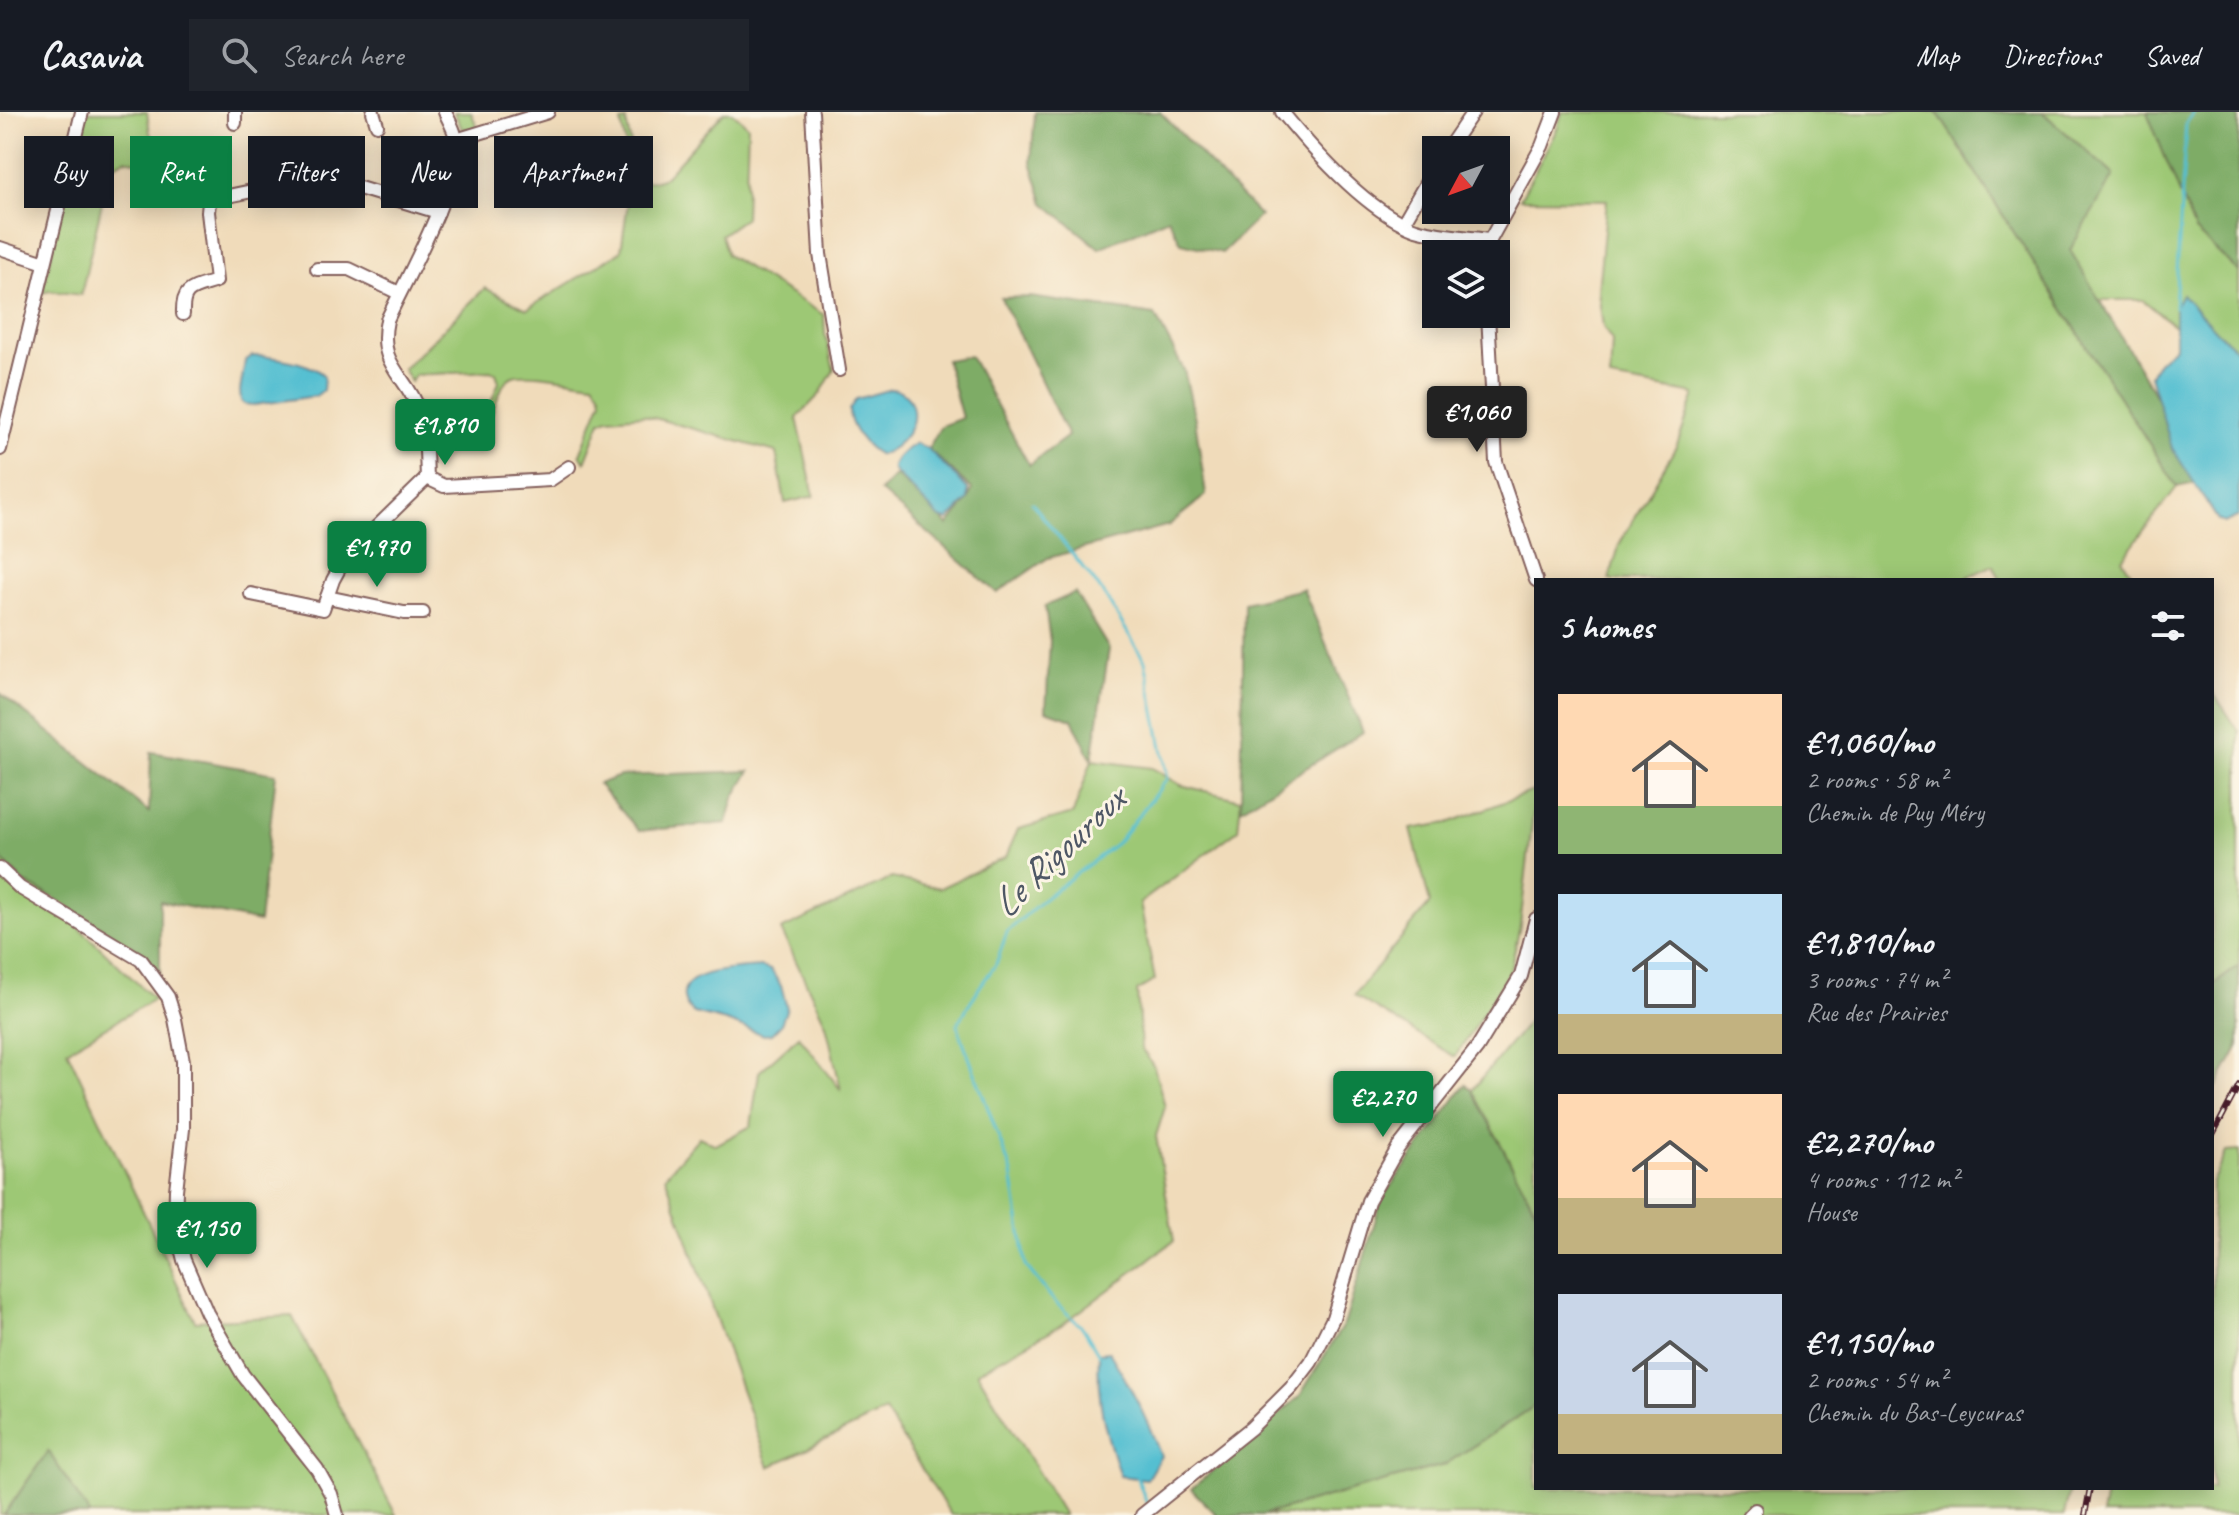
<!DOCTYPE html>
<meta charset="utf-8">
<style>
:root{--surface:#171b24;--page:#20242c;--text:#f1f3f6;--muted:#9ea1a6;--line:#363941;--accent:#0b8043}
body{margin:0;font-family:Caveat,sans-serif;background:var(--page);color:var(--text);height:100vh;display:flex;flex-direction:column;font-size:30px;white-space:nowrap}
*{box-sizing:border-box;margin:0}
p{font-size:26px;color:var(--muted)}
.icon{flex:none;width:44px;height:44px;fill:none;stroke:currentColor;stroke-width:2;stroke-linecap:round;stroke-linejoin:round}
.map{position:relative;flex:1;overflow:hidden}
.details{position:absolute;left:1534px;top:466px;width:680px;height:912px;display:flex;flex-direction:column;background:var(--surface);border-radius:0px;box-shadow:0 4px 20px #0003}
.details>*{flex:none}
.top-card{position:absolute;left:24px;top:24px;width:760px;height:72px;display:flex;gap:16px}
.needle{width:52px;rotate:229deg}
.controls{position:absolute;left:1422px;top:24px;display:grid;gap:16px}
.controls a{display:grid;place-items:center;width:88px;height:88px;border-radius:0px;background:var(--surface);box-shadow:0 4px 20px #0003;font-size:40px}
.price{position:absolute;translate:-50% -68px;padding:0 18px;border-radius:8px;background:var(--accent);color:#fff;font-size:26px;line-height:52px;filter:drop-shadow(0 2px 4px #0008)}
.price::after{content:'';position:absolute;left:50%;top:48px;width:24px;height:18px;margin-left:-12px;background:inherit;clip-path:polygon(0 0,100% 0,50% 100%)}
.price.current{background:#222;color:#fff}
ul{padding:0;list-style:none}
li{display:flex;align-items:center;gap:24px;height:200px;padding:0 24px}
li span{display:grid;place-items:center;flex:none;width:224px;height:160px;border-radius:0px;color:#555}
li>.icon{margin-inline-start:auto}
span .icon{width:96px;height:96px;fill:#fffc;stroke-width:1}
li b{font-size:34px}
h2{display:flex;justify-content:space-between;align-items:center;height:96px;padding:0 24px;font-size:34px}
.chip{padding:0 28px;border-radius:0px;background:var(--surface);box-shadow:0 4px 20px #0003;font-size:28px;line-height:72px}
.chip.current{background:var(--accent);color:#fff}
header{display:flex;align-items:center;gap:48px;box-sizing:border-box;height:112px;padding:0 40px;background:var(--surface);border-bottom:2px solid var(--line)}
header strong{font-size:38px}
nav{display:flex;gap:44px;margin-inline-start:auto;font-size:28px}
.search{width:560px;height:72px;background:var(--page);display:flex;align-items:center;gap:20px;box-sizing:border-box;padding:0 28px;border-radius:0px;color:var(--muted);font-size:30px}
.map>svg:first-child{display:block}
.green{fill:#9dc875;stroke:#747450;stroke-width:2}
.forest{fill:#7eac66;stroke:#646648;stroke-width:2}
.water{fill:#55bfd1;stroke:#506f7e;stroke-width:2}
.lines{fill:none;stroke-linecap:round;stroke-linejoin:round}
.stream{stroke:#55bfd1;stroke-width:3}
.minor-casing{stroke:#84615d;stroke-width:16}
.minor{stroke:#fff;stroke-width:12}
.rail-casing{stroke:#4a1f2b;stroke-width:6}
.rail{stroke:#fcf5e5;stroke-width:3;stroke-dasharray:9;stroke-linecap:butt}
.labels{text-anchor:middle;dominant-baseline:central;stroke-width:6;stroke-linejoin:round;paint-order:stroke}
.water-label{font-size:40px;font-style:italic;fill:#4e5765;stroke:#fcf5e5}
</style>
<header>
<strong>Casavia</strong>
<div class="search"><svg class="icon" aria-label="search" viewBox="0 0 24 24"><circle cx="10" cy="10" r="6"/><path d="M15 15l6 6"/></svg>Search here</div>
<nav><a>Map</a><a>Directions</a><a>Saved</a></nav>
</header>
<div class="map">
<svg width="2239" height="1403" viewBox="0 0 2239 1403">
<rect width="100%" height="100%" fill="#fcf5e5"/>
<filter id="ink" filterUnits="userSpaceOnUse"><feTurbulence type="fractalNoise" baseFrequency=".0125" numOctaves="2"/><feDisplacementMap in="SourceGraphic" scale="16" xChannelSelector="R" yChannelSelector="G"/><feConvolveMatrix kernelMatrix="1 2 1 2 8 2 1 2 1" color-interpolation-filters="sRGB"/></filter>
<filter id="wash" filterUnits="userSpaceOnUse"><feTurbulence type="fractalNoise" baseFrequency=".006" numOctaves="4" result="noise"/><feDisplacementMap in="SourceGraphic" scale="32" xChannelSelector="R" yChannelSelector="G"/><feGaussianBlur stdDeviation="1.8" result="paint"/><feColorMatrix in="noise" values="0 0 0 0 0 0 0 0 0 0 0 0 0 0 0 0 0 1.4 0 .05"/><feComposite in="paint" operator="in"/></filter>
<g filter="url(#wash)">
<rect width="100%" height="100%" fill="#f0dbba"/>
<!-- green -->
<g class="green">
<polygon points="85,0 147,0 150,21 164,55 125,47 110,55 81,183 50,179 42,181"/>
<polygon points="454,0 471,0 478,17 462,17"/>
<path d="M724,0H732L748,14L745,106L721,123L727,143L824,203L825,222L834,258L820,282L797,306L814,384L785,391L776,340L644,303L608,306L601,309L585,350L580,342L602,288L601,282L594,271C574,269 532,259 513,264C508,266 506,269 503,273L479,332L475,331L499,270L496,261L490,259L415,263L411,270L403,257L485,176L527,197L621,139L632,62L621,10L626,9L637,60L647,70L664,66Z"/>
<polygon points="1562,0 1937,0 2177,375 2122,447 2136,468 2001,468 1993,453 1962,468 1609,468 1620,431 1677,333 1695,282 1610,267 1612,229 1603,215 1598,179 1607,88 1520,87 1557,17"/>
<polygon points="2042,0 2147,0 2195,119 2239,160 2239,239 2217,220 2175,195 2176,215 2143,188 2099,188 2069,138 2114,63"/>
<polygon points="2212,579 2239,619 2239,854 2212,874"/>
<polygon points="1092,648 1152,656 1181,673 1241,688 1238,718 1140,791 1155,868 1137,879 1141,936 1154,955 1165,995 1156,1024 1174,1129 1063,1212 977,1260 1064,1403 951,1403 885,1299 769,1355 665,1064 699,1025 716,1033 751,1014 759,960 799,924 841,978 826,912 781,818 892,766 940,776 1006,745 1018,717 1073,702"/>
<polygon points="1536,678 1520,814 1510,859 1455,945 1354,883 1430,791 1411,717 1448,711"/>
<polygon points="0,740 154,887 67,938 195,1209 292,1204 396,1403 90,1403 48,1339 4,1403 0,1403"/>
<polygon points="1536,896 1536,1099 1472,978 1534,903"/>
<polygon points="2239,1039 2239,1403 2102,1403 2107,1376 2212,1376 2212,1070 2226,1040"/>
<polygon points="1536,1293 1536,1376 2070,1376 2064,1403 1262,1403 1444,1353"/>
</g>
<!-- forest -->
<g class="forest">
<polygon points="1035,0 1160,0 1260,104 1222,141 1181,131 1168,106 1099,136 1044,91 1031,50"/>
<polygon points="1937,0 2042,0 2114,63 2070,138 2206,369 2177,375"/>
<polygon points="2147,0 2239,0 2239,160 2195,119"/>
<polygon points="1030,185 1155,203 1184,258 1195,307 1206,383 1169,413 1048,446 997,481 880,379 896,363 948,413 968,388 972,377 928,337 941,314 962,306 946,248 970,244 1029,353 1068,324 1001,186"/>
<polygon points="1303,477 1363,620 1241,697 1244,491"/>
<polygon points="1075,481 1109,537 1092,648 1072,607 1046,598 1050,529 1045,494"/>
<polygon points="0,581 149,700 151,640 276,662 259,810 160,789 160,861 144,842 49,783 24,770 0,746"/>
<polygon points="750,659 734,686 727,711 639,719 598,672 620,664"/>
<polygon points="2239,854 2239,934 2212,983 2212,874"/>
<polygon points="1466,972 1472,978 1536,1099 1536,1293 1444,1353 1262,1403 1217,1403 1191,1377 1299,1285 1345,1210 1382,1086"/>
<polygon points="48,1339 90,1403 4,1403"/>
</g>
<!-- water -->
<g class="water">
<polygon points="2182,182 2217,220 2239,239 2239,404 2224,411 2218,408 2172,336 2150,263 2158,250 2175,234 2175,195"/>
<path d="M252,244C270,244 312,250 324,264L323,278L316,284L254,293L244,292L241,289L240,279L245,249Z"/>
<path d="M891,277C901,278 907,281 911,291C920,314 900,335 880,343C865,335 849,315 849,298L856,287Z"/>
<path d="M916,331L928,337L968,377V388L948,408L940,406L893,358C891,347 906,337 916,331Z"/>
<path d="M760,855L771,858L781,874L787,896L781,912L771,922L764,923L726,909L694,901C688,897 685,893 684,886C680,857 740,857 760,855Z"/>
<path d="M1109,1240C1131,1274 1147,1306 1161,1344L1147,1367L1120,1364C1105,1320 1096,1288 1099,1241Z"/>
</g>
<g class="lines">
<!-- stream -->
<g class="stream">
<polyline points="2175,195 2186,11 2194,0"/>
<polyline points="1032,391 1104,482 1145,549 1168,666 1117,731 1046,785 1007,820 996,852 979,876 957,913 1012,1061 1026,1154 1055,1190 1083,1216 1099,1243"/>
<polyline points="1137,1365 1147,1392"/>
</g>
</g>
</g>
<g filter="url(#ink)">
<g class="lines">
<!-- minor casing -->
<g class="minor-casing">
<g id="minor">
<polyline points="235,0 235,11"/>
<polyline points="373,0 377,13"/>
<path d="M445,0C448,7 453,15 455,23C465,62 405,169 387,208C377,254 406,262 419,298C427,319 426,345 427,366L444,374L550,368L569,355"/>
<polyline points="812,0 820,142 839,258"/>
<path d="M1282,0C1313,38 1369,101 1416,117C1440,124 1466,125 1490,128"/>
<polyline points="456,28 548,0"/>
<polyline points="1447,38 1473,0"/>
<polyline points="1403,111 1436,54"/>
<polyline points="0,136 45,151"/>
<polyline points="1489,142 1490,128 1542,34 1555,0"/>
<polyline points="317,157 349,157 399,181"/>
<path d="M183,202C182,175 193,177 216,169L208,100L210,81L228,84L300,69L333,68L438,100"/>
<polyline points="1488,202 1496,350 1536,468"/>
<polyline points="0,337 82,0"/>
<polyline points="251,482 323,497 333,468 345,446 427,366"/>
<polyline points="327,485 404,501 423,501"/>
<polyline points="0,757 20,776 141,848 168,885 175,907 183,949 183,1017 176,1078 175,1112 184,1148 207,1201 243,1263 317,1357 331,1382 337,1403"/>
<polyline points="1142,1403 1251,1316 1291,1276 1311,1250 1333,1206 1368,1089 1398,1036 1477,936 1521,864 1536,807"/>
<polyline points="1750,1403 1755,1398"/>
</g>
</g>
<!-- minor -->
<use href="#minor" class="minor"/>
<!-- rail casing -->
<g class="rail-casing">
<g id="rail">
<polyline points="2212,1024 2239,973"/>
<polyline points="2085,1403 2090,1376"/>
</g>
</g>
<!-- rail -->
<use href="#rail" class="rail"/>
</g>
</g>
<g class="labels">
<!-- water labels -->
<g class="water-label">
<text transform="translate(1058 740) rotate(-44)">Le Rigouroux</text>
</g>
</g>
</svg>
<div class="controls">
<a><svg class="needle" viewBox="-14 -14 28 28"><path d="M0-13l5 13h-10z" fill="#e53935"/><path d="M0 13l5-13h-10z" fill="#9ea1a6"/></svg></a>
<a><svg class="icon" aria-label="layers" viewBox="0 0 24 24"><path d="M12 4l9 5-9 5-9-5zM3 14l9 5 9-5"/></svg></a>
</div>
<b class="price current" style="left:1477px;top:342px">€1,060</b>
<b class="price" style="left:445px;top:355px">€1,810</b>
<b class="price" style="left:377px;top:477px">€1,970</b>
<b class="price" style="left:1383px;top:1027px">€2,270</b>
<b class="price" style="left:207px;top:1158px">€1,150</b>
<div class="top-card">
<a class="chip">Buy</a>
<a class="chip current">Rent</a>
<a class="chip">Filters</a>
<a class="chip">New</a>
<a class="chip">Apartment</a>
</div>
<section class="details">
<h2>5 homes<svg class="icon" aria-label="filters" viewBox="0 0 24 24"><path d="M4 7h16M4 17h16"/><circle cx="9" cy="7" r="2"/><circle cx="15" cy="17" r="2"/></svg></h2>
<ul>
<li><span style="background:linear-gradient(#ffd9b3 70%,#8fb573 0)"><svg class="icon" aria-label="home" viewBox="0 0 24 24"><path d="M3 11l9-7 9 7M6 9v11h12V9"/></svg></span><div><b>€1,060/mo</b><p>2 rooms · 58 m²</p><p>Chemin de Puy Méry</p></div></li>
<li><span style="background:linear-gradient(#bfe0f5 75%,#c2b280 0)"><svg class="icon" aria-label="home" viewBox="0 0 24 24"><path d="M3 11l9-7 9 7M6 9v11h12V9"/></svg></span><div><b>€1,810/mo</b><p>3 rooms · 74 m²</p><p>Rue des Prairies</p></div></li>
<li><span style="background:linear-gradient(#ffd9b3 65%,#c2b280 0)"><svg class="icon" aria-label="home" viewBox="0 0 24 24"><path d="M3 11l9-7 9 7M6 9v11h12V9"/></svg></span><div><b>€2,270/mo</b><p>4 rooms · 112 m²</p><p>House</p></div></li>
<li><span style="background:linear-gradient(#c9d6e8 75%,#c2b280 0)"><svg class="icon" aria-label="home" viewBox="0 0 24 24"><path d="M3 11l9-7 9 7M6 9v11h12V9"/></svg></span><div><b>€1,150/mo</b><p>2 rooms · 54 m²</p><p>Chemin du Bas-Leycuras</p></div></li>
</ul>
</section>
</div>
